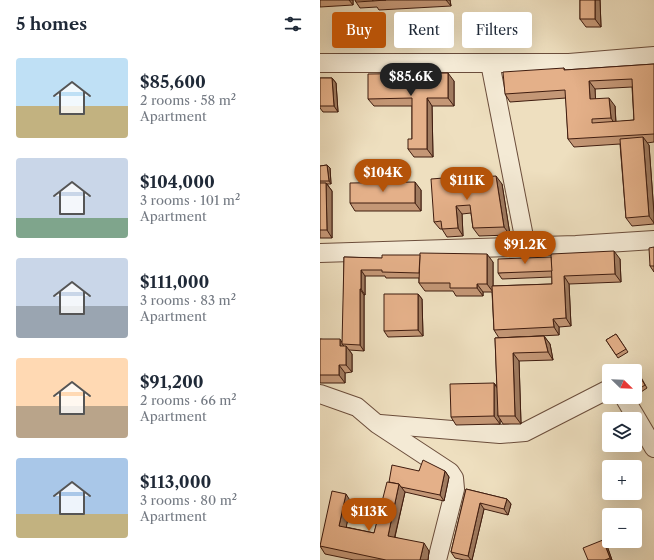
<!DOCTYPE html>
<meta charset="utf-8">
<style>
:root{--surface:#fff;--page:#f2f2f3;--text:#1f2937;--muted:#747a83;--accent:#b45309}
body{margin:0;font-family:"Libre Caslon Text",serif;background:var(--page);color:var(--text);height:100vh;display:flex;flex-direction:column;font-size:15px;white-space:nowrap}
*{box-sizing:border-box;margin:0}
p{font-size:13px;color:var(--muted)}
.icon{flex:none;width:22px;height:22px;fill:none;stroke:currentColor;stroke-width:2;stroke-linecap:round;stroke-linejoin:round}
.map{position:relative;flex:1;overflow:hidden}
.drawer{display:flex;flex-direction:column;background:var(--surface);width:320px}
.drawer>*{flex:none}
.banner{position:absolute;left:12px;top:12px;width:262px;height:36px;display:flex;gap:8px}
.needle{width:26px;rotate:113deg}
.buttons{position:absolute;left:282px;top:364px;display:grid;gap:8px}
.buttons a{display:grid;place-items:center;width:40px;height:40px;border-radius:4px;background:var(--surface);box-shadow:0 4px 16px #0002;font-size:20px}
.price{position:absolute;translate:-50% -34px;padding:0 9px;border-radius:14px;background:var(--accent);color:#fff;font-size:13px;line-height:26px;filter:drop-shadow(0 1px 2px #0008)}
.price::after{content:'';position:absolute;left:50%;top:24px;width:12px;height:9px;margin-left:-6px;background:inherit;clip-path:polygon(0 0,100% 0,50% 100%)}
.price.selected{background:#222;color:#fff}
ul{padding:0;list-style:none}
li{display:flex;align-items:center;gap:12px;height:100px;padding:0 16px}
li span{display:grid;place-items:center;flex:none;width:112px;height:80px;border-radius:4px;color:#555}
li>.icon{margin-inline-start:auto}
span .icon{width:48px;height:48px;fill:#fffc;stroke-width:1}
li b{font-size:17px}
h2{display:flex;justify-content:space-between;align-items:center;height:48px;padding:0 16px;font-size:17px}
.pill{padding:0 14px;border-radius:4px;background:var(--surface);box-shadow:0 4px 16px #0002;font-size:14px;line-height:36px}
.pill.selected{background:var(--accent);color:#fff}
main{display:flex;flex:1;min-height:0}
.map>svg:first-child{display:block}
.lines{fill:none;stroke-linecap:round;stroke-linejoin:round}
.minor-casing{stroke:#6b4d3b;stroke-width:20}
.minor{stroke:#f4ead5;stroke-width:18}
.wall{fill:#c49776;stroke:#3f1c0f;fill-rule:evenodd}
.shaded-wall{fill:#a07b60;stroke:#3f1c0f}
.building{fill:#e4b089;stroke:#3f1c0f;fill-rule:evenodd}
</style>
<main>
<section class="drawer">
<h2>5 homes<svg class="icon" aria-label="filters" viewBox="0 0 24 24"><path d="M4 7h16M4 17h16"/><circle cx="9" cy="7" r="2"/><circle cx="15" cy="17" r="2"/></svg></h2>
<ul>
<li><span style="background:linear-gradient(#bfe0f5 60%,#c2b280 0)"><svg class="icon" aria-label="home" viewBox="0 0 24 24"><path d="M3 11l9-7 9 7M6 9v11h12V9"/></svg></span><div><b>$85,600</b><p>2 rooms · 58 m²</p><p>Apartment</p></div></li>
<li><span style="background:linear-gradient(#c9d6e8 75%,#7fa58c 0)"><svg class="icon" aria-label="home" viewBox="0 0 24 24"><path d="M3 11l9-7 9 7M6 9v11h12V9"/></svg></span><div><b>$104,000</b><p>3 rooms · 101 m²</p><p>Apartment</p></div></li>
<li><span style="background:linear-gradient(#c9d6e8 60%,#9aa5b1 0)"><svg class="icon" aria-label="home" viewBox="0 0 24 24"><path d="M3 11l9-7 9 7M6 9v11h12V9"/></svg></span><div><b>$111,000</b><p>3 rooms · 83 m²</p><p>Apartment</p></div></li>
<li><span style="background:linear-gradient(#ffd9b3 60%,#b9a48a 0)"><svg class="icon" aria-label="home" viewBox="0 0 24 24"><path d="M3 11l9-7 9 7M6 9v11h12V9"/></svg></span><div><b>$91,200</b><p>2 rooms · 66 m²</p><p>Apartment</p></div></li>
<li><span style="background:linear-gradient(#a9c7e8 70%,#c2b280 0)"><svg class="icon" aria-label="home" viewBox="0 0 24 24"><path d="M3 11l9-7 9 7M6 9v11h12V9"/></svg></span><div><b>$113,000</b><p>3 rooms · 80 m²</p><p>Apartment</p></div></li>
</ul>
</section>
<div class="map">
<svg width="334" height="560" viewBox="0 0 334 560">
<rect width="100%" height="100%" fill="#eedfbf"/>
<filter id="stains"><feTurbulence type="fractalNoise" baseFrequency=".005" numOctaves="4"/><feColorMatrix values="0 0 0 0 .2 0 0 0 0 .09 0 0 0 0 .02 0 0 0 .5 -.17"/></filter>
<radialGradient id="worn" r=".72"><stop offset=".6" stop-color="#630" stop-opacity="0"/><stop offset="1" stop-color="#630" stop-opacity=".3"/></radialGradient>
<g class="lines">
<!-- minor casing -->
<g class="minor-casing">
<g id="minor">
<polyline points="0,63 249,63 334,56"/>
<polyline points="170,63 206,247"/>
<polyline points="0,253 256,245 334,240"/>
<polyline points="0,394 37,407 57,424 130,472 134,478 135,489 117,560"/>
<polyline points="304,397 334,448"/>
<polyline points="60,424 180,434 205,432 289,389"/>
</g>
</g>
<!-- minor -->
<use href="#minor" class="minor"/>
</g>
<!-- wall -->
<g class="wall">
<polygon points="0,0 33,0 33,5 0,7"/>
<polygon points="35,0 130,0 131,6 59,10 57,7 40,8 36,2"/>
<polygon points="260,0 280,0 281,27 266,27 260,19"/>
<path d="M334,64V142L327,143L329,145L334,214V224L312,226L306,218L300,144L254,147L248,139L246,98L190,102L185,94L244,68L245,70ZM312,87L314,120L296,122L295,106L275,99V89Z"/>
<polygon points="0,78 12,78 16,83 18,112 3,112 0,108"/>
<polygon points="134,81 134,106 112,106 113,157 94,157 88,149 92,139 92,106 54,106 48,99"/>
<polygon points="7,165 10,168 11,184 7,184 12,191 12,238 0,238 0,166"/>
<polygon points="151,178 182,184 190,235 159,236 153,228 151,213 142,214 143,236 127,237 122,229 120,229 114,222"/>
<polygon points="101,190 101,211 35,211 30,203"/>
<polygon points="334,247 334,272 330,266"/>
<polygon points="24,257 173,262 173,286 232,284 232,277 182,279 178,273 300,259 301,282 249,284 251,326 239,327 239,335 179,338 174,330 172,292 163,292 163,296 136,296 133,291 105,291 99,283 99,278 66,278 65,276 45,276 45,295 44,295 44,351 29,350 32,354 32,372 25,373 25,383 0,383 0,339 23,343"/>
<polygon points="98,294 102,299 103,336 68,337 64,331"/>
<polygon points="296,334 308,352 298,358 286,340"/>
<polygon points="224,336 230,344 233,360 199,361 201,424 183,424 180,419 180,424 136,425 131,417 174,383 177,387 175,338"/>
<polygon points="318,372 327,388 318,394 315,390"/>
<polygon points="99,471 125,471 129,477 124,501 85,492 75,537 109,551 108,560 34,560 5,554 0,546 31,502 26,527 54,533 69,482"/>
<polygon points="146,489 187,499 191,504 188,515 164,509 152,560 144,560 135,558 131,552"/>
<polygon points="287,546 292,560 268,560"/>
</g>
<!-- shaded-wall -->
<g class="shaded-wall">
<polygon points="29,0 33,0 33,5"/>
<polygon points="126,0 130,0 131,6"/>
<polygon points="275,0 280,0 281,27 275,19"/>
<polygon points="128,73 134,81 134,106 128,98"/>
<polygon points="12,78 16,83 18,112 14,106"/>
<polygon points="269,81 275,89 276,107 270,99"/>
<polygon points="107,98 112,106 113,157 107,149"/>
<polygon points="289,98 295,106 296,126 291,118"/>
<polygon points="323,137 329,145 334,214 334,223 329,216"/>
<polygon points="7,165 10,168 11,184 9,181"/>
<polygon points="176,176 182,184 190,235 184,227"/>
<polygon points="95,182 101,190 101,211 95,203"/>
<polygon points="6,183 12,191 12,238 7,230"/>
<polygon points="136,206 142,214 143,236 138,228"/>
<polygon points="294,251 300,259 301,282 295,274"/>
<polygon points="167,254 173,262 173,292 167,284"/>
<polygon points="41,270 45,276 45,295 41,289"/>
<polygon points="244,276 249,284 251,326 246,318"/>
<polygon points="157,284 163,292 163,296 157,288"/>
<polygon points="40,289 44,295 44,351 40,345"/>
<polygon points="98,294 102,299 103,336 98,330"/>
<polygon points="233,319 239,327 239,335 234,327"/>
<polygon points="224,336 230,344 233,360 228,352"/>
<polygon points="20,339 23,344 22,344 25,347 20,346"/>
<polygon points="26,346 32,354 32,372 26,365"/>
<polygon points="193,353 199,361 201,424 195,416"/>
<polygon points="19,365 25,373 25,383 19,375"/>
<polygon points="174,383 179,391 178,416 180,419 180,424 174,416"/>
<polygon points="125,471 129,477 124,501 120,495"/>
<polygon points="79,484 85,492 73,544 68,536"/>
<polygon points="26,494 31,502 25,534 19,526"/>
<polygon points="187,499 191,504 188,515 184,509"/>
<polygon points="160,503 164,509 152,560 151,560 148,556"/>
<polygon points="283,540 287,546 292,560 291,560 290,558"/>
<polygon points="104,543 109,551 108,560 100,560"/>
</g>
<!-- building -->
<g class="building">
<polygon points="35,0 53,0 53,1 36,2"/>
<polygon points="53,0 66,0 53,1"/>
<rect x="260" y="0" width="15" height="19"/>
<path d="M334,64V134L248,139L245,90L185,94L183,72L244,68V70ZM312,79L314,120L272,123V119L291,118L289,98L270,99L269,81Z"/>
<polygon points="128,73 128,98 107,98 107,149 88,149 88,139 92,139 92,98 48,99 48,74"/>
<polygon points="0,78 12,78 14,106 0,106"/>
<polygon points="323,137 329,216 306,218 300,139"/>
<polygon points="7,165 9,181 0,181 0,166"/>
<polygon points="149,176 149,178 176,176 184,227 153,228 150,205 136,206 138,228 122,229 121,221 114,222 111,179"/>
<polygon points="95,182 95,203 30,203 30,183"/>
<polygon points="0,183 6,183 7,230 0,230"/>
<polygon points="334,247 334,266 330,266 329,248"/>
<polygon points="294,251 295,274 244,276 246,318 233,319 234,327 174,330 172,286 232,284 231,254"/>
<polygon points="100,253 167,254 167,284 157,284 157,288 130,288 130,283 99,283"/>
<polygon points="62,255 100,255 99,273 62,272 62,270 41,270 41,289 40,289 40,345 22,344 24,257 62,258"/>
<polygon points="231,257 232,271 178,273 178,259"/>
<polygon points="64,294 98,294 98,330 64,331"/>
<polygon points="296,334 306,349 296,355 286,340"/>
<polygon points="224,336 228,352 193,353 195,416 178,416 175,338"/>
<polygon points="0,339 20,339 20,346 26,346 26,365 19,365 19,375 0,375"/>
<polygon points="315,369 325,385 316,391 315,390 315,371 312,371"/>
<polygon points="174,383 174,416 131,417 130,384"/>
<polygon points="103,460 125,471 120,495 81,487 79,484 69,482 72,465 99,471"/>
<polygon points="67,482 79,484 68,536 104,543 100,560 66,560 0,546 12,491 26,494 19,526 54,533"/>
<polygon points="146,489 187,499 184,509 160,503 148,556 131,552"/>
<polygon points="283,540 290,558 285,560 268,560 263,548"/>
</g>
<rect width="100%" height="100%" filter="url(#stains)"/>
<rect width="100%" height="100%" fill="url(#worn)"/>
</svg>
<div class="buttons">
<a><svg class="needle" viewBox="-14 -14 28 28"><path d="M0-13l5 13h-10z" fill="#e53935"/><path d="M0 13l5-13h-10z" fill="#747a83"/></svg></a>
<a><svg class="icon" aria-label="layers" viewBox="0 0 24 24"><path d="M12 4l9 5-9 5-9-5zM3 14l9 5 9-5"/></svg></a>
<a>+</a>
<a>−</a>
</div>
<b class="price selected" style="left:91px;top:97px">$85.6K</b>
<b class="price" style="left:63px;top:193px">$104K</b>
<b class="price" style="left:147px;top:201px">$111K</b>
<b class="price" style="left:205px;top:265px">$91.2K</b>
<b class="price" style="left:49px;top:532px">$113K</b>
<div class="banner">
<a class="pill selected">Buy</a>
<a class="pill">Rent</a>
<a class="pill">Filters</a>
</div>
</div>
</main>
